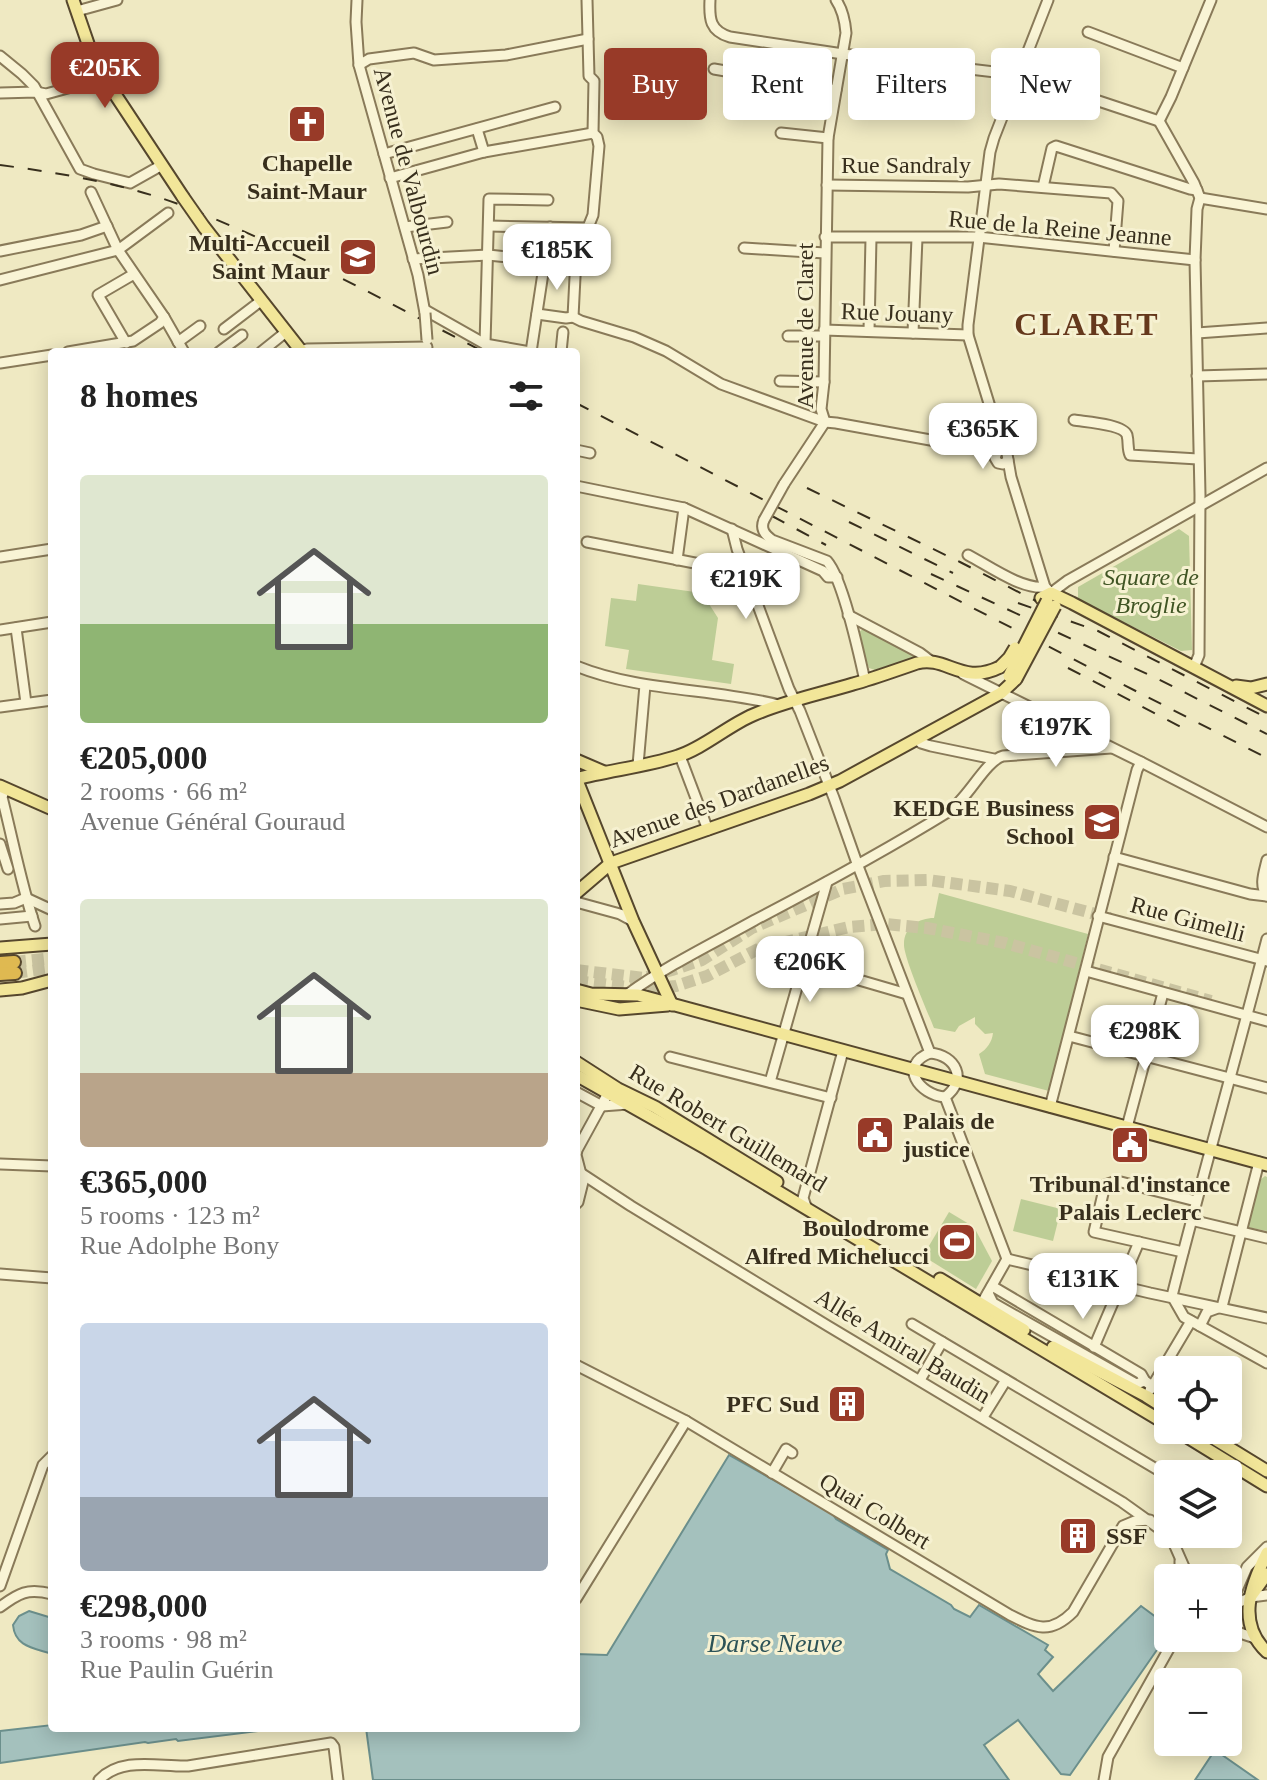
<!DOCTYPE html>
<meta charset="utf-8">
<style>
:root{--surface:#fff;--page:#f2f2f2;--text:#222;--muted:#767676;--accent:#983a28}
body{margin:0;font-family:Georgia,serif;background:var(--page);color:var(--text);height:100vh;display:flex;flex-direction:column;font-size:30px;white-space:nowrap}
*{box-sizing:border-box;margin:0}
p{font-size:26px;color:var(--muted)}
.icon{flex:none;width:44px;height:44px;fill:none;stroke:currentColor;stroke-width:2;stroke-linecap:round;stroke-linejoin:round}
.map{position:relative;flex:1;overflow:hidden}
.sheet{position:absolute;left:48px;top:348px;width:532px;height:1384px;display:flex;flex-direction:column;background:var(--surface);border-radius:8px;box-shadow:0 4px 20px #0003}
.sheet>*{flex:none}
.banner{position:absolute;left:604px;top:48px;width:542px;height:72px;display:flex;gap:16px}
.buttons{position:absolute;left:1154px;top:1356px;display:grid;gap:16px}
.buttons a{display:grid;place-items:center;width:88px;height:88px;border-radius:8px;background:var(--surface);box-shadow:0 4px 20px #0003;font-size:40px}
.price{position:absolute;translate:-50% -68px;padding:0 18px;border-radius:16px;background:#fff;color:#222;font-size:26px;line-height:52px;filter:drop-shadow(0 2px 4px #0008)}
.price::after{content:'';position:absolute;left:50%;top:48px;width:24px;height:18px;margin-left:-12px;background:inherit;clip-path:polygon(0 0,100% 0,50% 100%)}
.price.selected{background:var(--accent);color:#fff}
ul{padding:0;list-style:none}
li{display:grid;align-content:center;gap:16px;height:424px;padding:0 32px}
li span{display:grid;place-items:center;height:248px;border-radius:8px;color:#555}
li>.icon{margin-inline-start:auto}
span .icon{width:144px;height:144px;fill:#fffc;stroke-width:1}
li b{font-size:34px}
h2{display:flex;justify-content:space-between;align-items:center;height:96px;padding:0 32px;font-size:34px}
.tag{padding:0 28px;border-radius:8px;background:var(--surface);box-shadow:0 4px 20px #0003;font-size:28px;line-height:72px}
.tag.selected{background:var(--accent);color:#fff}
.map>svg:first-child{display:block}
.green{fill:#bdcd96}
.water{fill:#a4c1bd;stroke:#6b8f8c;stroke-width:2}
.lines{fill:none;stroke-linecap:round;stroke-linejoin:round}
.highway-tunnel{stroke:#cac4a1;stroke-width:12;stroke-dasharray:12 6;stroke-linecap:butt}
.minor-casing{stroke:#897a59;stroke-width:13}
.major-casing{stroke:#56472d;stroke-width:15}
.highway-casing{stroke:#56472d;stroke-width:16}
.minor{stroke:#f9f4d5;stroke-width:9}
.major{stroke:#f2e699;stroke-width:11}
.highway{stroke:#dfb951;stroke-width:12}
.rail{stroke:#382f1d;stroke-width:2;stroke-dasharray:14 14;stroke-linecap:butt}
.minor-bridge-casing{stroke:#897a59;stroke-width:13;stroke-linecap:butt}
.major-bridge-casing{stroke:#56472d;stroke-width:15;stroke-linecap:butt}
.minor-bridge{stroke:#f9f4d5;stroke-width:9}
.major-bridge{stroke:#f2e699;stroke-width:11}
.labels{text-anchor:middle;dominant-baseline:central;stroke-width:6;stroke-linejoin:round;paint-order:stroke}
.poi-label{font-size:24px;font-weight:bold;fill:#382f1d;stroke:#f6f1d1;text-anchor:end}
.street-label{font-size:24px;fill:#382f1d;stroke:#f6f1d1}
.park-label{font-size:24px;font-style:italic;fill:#405524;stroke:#f6f1d1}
.water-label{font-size:26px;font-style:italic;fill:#2c5358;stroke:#f6f1d1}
.district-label{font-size:32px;font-weight:bold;letter-spacing:2px;fill:#65381c;stroke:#f6f1d1}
</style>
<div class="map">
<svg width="1267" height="1780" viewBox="0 0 1267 1780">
<rect width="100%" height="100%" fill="#efe9c2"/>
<!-- green -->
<g class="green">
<polygon points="1179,529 1189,536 1192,650 1181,651 1078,599 1078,587"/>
<polygon points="638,584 702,593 718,618 712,660 734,664 731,684 626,669 629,650 605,646 611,598 636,601"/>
<polygon points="863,629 916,655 916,657 875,670 869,668 859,639 859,632"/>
<path d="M939,893L1088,934L1049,1091L985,1074L979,1054C987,1049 992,1042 993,1033L985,1034L975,1024V1017L959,1026L955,1032L934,1028C928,1013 903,956 904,944C904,927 919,918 934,918Z"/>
<polygon points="1265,1176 1267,1177 1267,1231 1247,1227 1259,1181"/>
<polygon points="1021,1199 1061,1209 1053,1241 1013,1231"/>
<polygon points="949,1212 974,1227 992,1261 976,1289 923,1256"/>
</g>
<!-- water -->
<g class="water">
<polygon points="729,1455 832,1513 836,1519 888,1550 886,1554 890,1569 951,1605 954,1609 970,1617 979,1605 1048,1645 1045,1650 1053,1657 1038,1674 1053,1691 1141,1606 1168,1626 1168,1634 1070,1775 1061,1774 1018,1720 984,1745 1009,1780 373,1780 366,1728 576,1728 576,1654 607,1655"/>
<path d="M29,1611L52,1618V1654C34,1648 15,1647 13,1625L19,1616Z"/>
<polygon points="52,1725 52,1728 283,1728 178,1741 176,1739 148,1743 145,1742 0,1763 0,1731"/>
<polygon points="1215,1750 1258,1780 1195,1780"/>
</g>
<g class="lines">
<!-- highway-tunnel -->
<g class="highway-tunnel">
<polyline points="14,962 52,958"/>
<polyline points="576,970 644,978 672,970 702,960 752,928 843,889 884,881 928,880 1010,891 1110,918"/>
<polyline points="15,973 52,968"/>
<polyline points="576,981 645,989 676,986 707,976 760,948 849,927 885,924 927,928 1005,943 1211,1001"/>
</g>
<!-- minor casing -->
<g class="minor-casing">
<g id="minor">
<polyline points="357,0 356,22 359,65 418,275 425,313"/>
<path d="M710,0C709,19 710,31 730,37L843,54L1020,75L1159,121"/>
<polyline points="1048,0 994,138 990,152 968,325 968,335 999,436 1007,454 1011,477 1045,587 1051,593 1067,581 1267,468"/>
<polyline points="77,11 117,0"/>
<polyline points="1088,32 1183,68"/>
<polyline points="0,56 22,74 34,86 80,169 94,174 130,183 162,165"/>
<polyline points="359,65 369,59 414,53 434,60 506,55 588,39"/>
<polyline points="714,69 836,90"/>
<polyline points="1054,85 1064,59"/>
<polyline points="0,93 36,92 46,94 97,80 103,77"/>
<polyline points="1159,121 1194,183 1200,198 1197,209 1195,260 1200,495 1199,655 1194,667"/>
<polyline points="1159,121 1171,97 1211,0"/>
<polyline points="477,129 484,152"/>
<polyline points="781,133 828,138"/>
<polyline points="384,154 555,107"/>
<polyline points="390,178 484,152 593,133"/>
<polyline points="827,185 968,187 999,184 1111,193 1118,201 1114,251"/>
<polyline points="1043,187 1052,148 1056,146 1190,189 1197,190"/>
<polyline points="91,192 118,250 164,317 184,352"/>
<polyline points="1200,198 1267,209"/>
<polyline points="489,226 588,228"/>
<polyline points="405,227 447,222"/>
<polyline points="825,237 978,237 1195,260"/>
<polyline points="744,248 825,253"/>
<polyline points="0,251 81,235 107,226"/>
<polyline points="413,259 488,255 546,261"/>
<polyline points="0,280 118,250 168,213"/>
<polyline points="425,310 485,344 530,352"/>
<polyline points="537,314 566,318 573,317 581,321 634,337 666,351 721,384 825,422 836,423 997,452"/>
<polyline points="573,317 576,257 593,215 599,146 597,137 593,133 594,81 589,76 587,0"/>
<polyline points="224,329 262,300"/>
<polyline points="824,330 968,335"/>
<polyline points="869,331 871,238"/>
<polyline points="913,333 917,238"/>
<polyline points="1197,333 1267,328"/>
<polyline points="788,336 824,336"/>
<polyline points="178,342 200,326"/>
<polyline points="126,343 98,295 134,274"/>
<polyline points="485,344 489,199 548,200"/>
<polyline points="302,351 307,349 427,347"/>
<polyline points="68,352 133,341 160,323 164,317"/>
<polyline points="219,352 242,335"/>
<polyline points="261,352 286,332"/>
<polyline points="531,352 550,227"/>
<polyline points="561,352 563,332"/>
<polyline points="0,363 52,355"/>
<polyline points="1197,376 1267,374"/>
<polyline points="780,381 824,382"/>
<path d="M1074,420C1086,422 1123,424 1127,435C1129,443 1127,448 1130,455L1198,459"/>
<path d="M825,422L821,409L824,382L828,138L846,33C845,21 843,10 836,0"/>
<polyline points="576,450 590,453"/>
<polyline points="997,452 995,458 998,463 1003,464 1008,460"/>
<polyline points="784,484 825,422"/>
<polyline points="576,486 684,508 823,571 828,577 837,577"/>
<path d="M764,520C760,529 765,535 772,540L827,561C843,579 859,654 865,681"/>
<polyline points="732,529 737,549 789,689 800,711 834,798 858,866 930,1053"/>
<polyline points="587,542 746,573"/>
<path d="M968,555C989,566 1022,590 1045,587"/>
<polyline points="0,557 52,549"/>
<polyline points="677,560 684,508"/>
<polyline points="848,615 920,653 932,662"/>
<polyline points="16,628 26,703"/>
<polyline points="0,630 52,622"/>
<path d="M576,666C640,692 712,688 779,705"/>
<polyline points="963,674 1141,762 1267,827"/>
<polyline points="0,707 52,700"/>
<polyline points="917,739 921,743 931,746 994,759"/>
<polyline points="680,756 708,830"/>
<polyline points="638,765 645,685"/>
<path d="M5,788L2,797C13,840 21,884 35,926"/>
<polyline points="0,844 8,869"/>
<polyline points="1114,857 1250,894 1267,896"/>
<path d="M1267,896C1259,885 1264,873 1267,860"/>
<polyline points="576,902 620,914 633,921"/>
<polyline points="0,904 14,903 26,898 52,910"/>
<polyline points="1098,916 1267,961"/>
<polyline points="0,919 32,916"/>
<polyline points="804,964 907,994"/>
<polyline points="1086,971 1267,1021"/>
<path d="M628,994C668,965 712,944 755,920C820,886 885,851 948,812C968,799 985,761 1003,756L1111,748"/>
<polyline points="1069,1036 1267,1088"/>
<path d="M930,1053C956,1055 968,1080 945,1097C919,1095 898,1065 930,1053Z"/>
<polyline points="670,1057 831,1098"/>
<polyline points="770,1082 827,882"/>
<polyline points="576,1092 602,1106 628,1104"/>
<polyline points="945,1097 1007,1259 982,1303"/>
<polyline points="1050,1107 1137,770 1141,762"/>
<polyline points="1127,1127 1163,993"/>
<polyline points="0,1164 52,1166"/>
<polyline points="576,1170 631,1206 828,1326 1122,1502 1164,1532 1174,1544 1189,1578"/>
<polyline points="576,1204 578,1202 583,1182 576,1155 577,1150 606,1097 606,1087"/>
<polyline points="807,1209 803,1198 843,1051"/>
<polyline points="1191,1220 1267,1238"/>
<polyline points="1183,1252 1094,1232 1105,1185 1117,1181 1196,1201"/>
<polyline points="1007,1259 1150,1293 1267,1318"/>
<polyline points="0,1274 52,1278"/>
<polyline points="992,1286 1141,1374 1145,1381 1152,1386"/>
<polyline points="988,1293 993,1303 1136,1384 1145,1381"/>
<path d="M1172,1296C1202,1177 1236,1059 1267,939"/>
<polyline points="1172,1296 1184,1317 1267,1363"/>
<polyline points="1222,1307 1259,1162"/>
<polyline points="912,1324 1158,1470"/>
<polyline points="1200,1326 1207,1312 1218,1308"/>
<polyline points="1094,1347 1139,1242"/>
<path d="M576,1365L686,1421L1010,1615C1036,1628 1050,1635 1073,1612L1123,1526L1135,1521L1150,1520"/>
<polyline points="920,1380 942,1342"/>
<polyline points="1150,1390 1191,1321"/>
<polyline points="983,1417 1006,1380"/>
<polyline points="772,1473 786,1449 792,1453"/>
<polyline points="1180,1561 1180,1578"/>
<polyline points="0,1586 43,1465 52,1456"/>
<polyline points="576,1599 686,1421"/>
<polyline points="1228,1606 1231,1604 1247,1567 1267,1547"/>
<path d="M0,1607C19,1593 27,1588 52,1594"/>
<polyline points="1229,1607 1251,1597 1267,1595"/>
<polyline points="1228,1629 1255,1638"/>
<path d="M99,1780C122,1756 159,1767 188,1766L331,1743L334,1747L338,1780"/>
<polyline points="1104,1780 1108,1757 1175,1638"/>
</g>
</g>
<!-- major casing -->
<g class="major-casing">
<g id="major">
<polyline points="73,0 95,64 183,197"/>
<polyline points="204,227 302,352"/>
<polyline points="1041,598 1051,593 1072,603 1267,706"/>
<polyline points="1236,686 1251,688 1267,684"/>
<polyline points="576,760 604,772"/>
<polyline points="576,778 633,921 672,1005"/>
<path d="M576,779C609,770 645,767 678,756C702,749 729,725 753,715C785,701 820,694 853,684C875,678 896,670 917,663C946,655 962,686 1000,667"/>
<polyline points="0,786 52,809"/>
<polyline points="576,893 611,863 809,794 840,781 1001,693 1016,679"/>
<polyline points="0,948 52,944"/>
<polyline points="0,990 22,988 52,980"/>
<polyline points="576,990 591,994 638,995 1267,1165"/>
<polyline points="576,1000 619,1009 668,1005"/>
<polyline points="576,1062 618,1089 655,1107 777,1182"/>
<polyline points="576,1075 707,1149 1168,1425"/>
<polyline points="940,1279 1024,1330"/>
<polyline points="1053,1347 1146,1396 1168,1410"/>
<polyline points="1176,1430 1267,1486"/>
<polyline points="1200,1430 1267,1471"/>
<path d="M1267,1553C1251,1585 1236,1623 1267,1652"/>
<polyline points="1251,1596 1267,1574"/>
</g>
</g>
<!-- highway casing -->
<g class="highway-casing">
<g id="highway">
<polyline points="0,963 14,962"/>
<polyline points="0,974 15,973"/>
</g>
</g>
<!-- minor -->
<use href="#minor" class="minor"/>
<!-- major -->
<use href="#major" class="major"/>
<!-- highway -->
<use href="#highway" class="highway"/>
<!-- rail -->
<g class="rail">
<path d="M0,165C60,173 121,183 178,204C284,245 383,300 484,352"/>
<polyline points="576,403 973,608 1267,758"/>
<polyline points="807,488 960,562 1036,601"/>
<polyline points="772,516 826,545"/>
<polyline points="849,522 953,573"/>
<polyline points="931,574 1158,679 1267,734"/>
<polyline points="1018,603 1098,631 1267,718"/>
<polyline points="1068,668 1181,727"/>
</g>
<!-- minor-bridge casing -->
<g class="minor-bridge-casing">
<g id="minor-bridge">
<polyline points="425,313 427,340"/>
<polyline points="764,520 784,484"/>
</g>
</g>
<!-- major-bridge casing -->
<g class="major-bridge-casing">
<g id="major-bridge">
<polyline points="183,197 204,227"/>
<polyline points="1000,667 1009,658 1015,648"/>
<polyline points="1009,676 1047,601"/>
<polyline points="1016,679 1055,606"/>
</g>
</g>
<!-- minor-bridge -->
<use href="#minor-bridge" class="minor-bridge"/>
<!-- major-bridge -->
<use href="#major-bridge" class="major-bridge"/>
</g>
<!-- icons -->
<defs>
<g id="church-square" transform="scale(2)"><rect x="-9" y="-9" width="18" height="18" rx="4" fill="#983a28" stroke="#f6f1d1"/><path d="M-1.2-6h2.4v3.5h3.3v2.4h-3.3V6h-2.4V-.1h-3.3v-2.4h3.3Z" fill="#fff"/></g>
<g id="school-square" transform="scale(2)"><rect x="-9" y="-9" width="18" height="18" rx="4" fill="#983a28" stroke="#f6f1d1"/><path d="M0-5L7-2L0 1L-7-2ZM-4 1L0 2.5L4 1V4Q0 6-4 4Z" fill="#fff"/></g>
<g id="university-square" transform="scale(2)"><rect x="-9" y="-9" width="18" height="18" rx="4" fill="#983a28" stroke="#f6f1d1"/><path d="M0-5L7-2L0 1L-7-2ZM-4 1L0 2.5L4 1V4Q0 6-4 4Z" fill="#fff"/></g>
<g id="civic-square" transform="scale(2)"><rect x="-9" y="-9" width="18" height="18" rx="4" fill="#983a28" stroke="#f6f1d1"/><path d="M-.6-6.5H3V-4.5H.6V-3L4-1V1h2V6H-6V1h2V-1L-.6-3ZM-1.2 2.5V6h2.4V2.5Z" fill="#fff"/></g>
<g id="stadium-square" transform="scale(2)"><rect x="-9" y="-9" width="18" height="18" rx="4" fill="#983a28" stroke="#f6f1d1"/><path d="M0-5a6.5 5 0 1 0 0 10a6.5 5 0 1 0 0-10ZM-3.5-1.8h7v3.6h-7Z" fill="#fff"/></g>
<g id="building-square" transform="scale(2)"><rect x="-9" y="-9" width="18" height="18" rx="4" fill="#983a28" stroke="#f6f1d1"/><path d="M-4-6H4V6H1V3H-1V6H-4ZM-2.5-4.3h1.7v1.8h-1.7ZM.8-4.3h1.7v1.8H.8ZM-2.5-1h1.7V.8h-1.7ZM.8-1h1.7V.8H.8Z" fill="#fff"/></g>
</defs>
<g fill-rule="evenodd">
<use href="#church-square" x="307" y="124"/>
<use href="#school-square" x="358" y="257"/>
<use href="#university-square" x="1102" y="822"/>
<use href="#civic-square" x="875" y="1135"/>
<use href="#civic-square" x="1130" y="1145"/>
<use href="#stadium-square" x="957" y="1242"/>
<use href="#building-square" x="847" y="1404"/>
<use href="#building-square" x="1078" y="1536"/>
</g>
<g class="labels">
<!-- poi labels -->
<g class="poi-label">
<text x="307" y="163" text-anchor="middle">Chapelle<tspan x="307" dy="28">Saint-Maur</tspan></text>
<text x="330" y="243">Multi-Accueil<tspan x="330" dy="28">Saint Maur</tspan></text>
<text x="1074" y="808">KEDGE Business<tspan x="1074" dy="28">School</tspan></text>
<text x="903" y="1121" text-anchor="start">Palais de<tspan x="903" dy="28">justice</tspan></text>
<text x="1130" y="1184" text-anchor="middle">Tribunal d'instance<tspan x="1130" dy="28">Palais Leclerc</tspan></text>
<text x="929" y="1228">Boulodrome<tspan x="929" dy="28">Alfred Michelucci</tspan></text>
<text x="819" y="1404">PFC Sud</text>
<text x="1106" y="1536" text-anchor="start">SSF</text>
</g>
<!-- street labels -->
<g class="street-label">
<text x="906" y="165">Rue Sandraly</text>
<text transform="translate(409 171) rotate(75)">Avenue de Valbourdin</text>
<text transform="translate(1060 228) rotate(5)">Rue de la Reine Jeanne</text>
<text transform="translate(897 313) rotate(2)">Rue Jouany</text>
<text transform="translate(805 326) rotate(-90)">Avenue de Claret</text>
<text transform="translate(719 801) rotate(-20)">Avenue des Dardanelles</text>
<text transform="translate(1188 919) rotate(15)">Rue Gimelli</text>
<text transform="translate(728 1128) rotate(31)">Rue Robert Guillemard</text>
<text transform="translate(903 1346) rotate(31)">Allée Amiral Baudin</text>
<text transform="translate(875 1511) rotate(31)">Quai Colbert</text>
</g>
<!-- park labels -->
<g class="park-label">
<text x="1151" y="577">Square de<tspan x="1151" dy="28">Broglie</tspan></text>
</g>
<!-- water labels -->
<g class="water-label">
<text x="775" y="1643">Darse Neuve</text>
</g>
<!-- district labels -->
<g class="district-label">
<text x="1087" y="324">CLARET</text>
</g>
</g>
</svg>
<div class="buttons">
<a><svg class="icon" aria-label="locate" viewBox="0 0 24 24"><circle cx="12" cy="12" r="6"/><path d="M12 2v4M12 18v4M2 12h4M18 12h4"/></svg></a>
<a><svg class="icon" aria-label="layers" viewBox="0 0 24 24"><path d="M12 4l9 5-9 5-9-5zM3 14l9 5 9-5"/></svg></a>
<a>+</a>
<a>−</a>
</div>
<b class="price selected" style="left:105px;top:110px">€205K</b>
<b class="price" style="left:557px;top:292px">€185K</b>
<b class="price" style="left:983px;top:471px">€365K</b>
<b class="price" style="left:746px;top:621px">€219K</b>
<b class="price" style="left:1056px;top:769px">€197K</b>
<b class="price" style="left:810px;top:1004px">€206K</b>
<b class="price" style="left:1145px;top:1073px">€298K</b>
<b class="price" style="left:1083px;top:1321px">€131K</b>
<div class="banner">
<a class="tag selected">Buy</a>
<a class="tag">Rent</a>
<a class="tag">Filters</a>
<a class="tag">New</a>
</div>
<section class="sheet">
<h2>8 homes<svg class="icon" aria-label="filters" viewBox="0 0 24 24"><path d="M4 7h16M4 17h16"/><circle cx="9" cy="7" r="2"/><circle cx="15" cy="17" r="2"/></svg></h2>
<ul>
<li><span style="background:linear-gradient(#dfe7d0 60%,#8fb573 0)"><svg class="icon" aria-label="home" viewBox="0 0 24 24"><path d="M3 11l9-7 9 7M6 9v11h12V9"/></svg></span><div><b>€205,000</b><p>2 rooms · 66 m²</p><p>Avenue Général Gouraud</p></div></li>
<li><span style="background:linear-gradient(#dfe7d0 70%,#b9a48a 0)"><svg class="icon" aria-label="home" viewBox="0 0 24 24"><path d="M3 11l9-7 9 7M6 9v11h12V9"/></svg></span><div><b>€365,000</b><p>5 rooms · 123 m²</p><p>Rue Adolphe Bony</p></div></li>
<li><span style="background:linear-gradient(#c9d6e8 70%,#9aa5b1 0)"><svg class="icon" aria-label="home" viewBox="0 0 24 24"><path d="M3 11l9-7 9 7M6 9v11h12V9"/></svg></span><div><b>€298,000</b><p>3 rooms · 98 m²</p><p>Rue Paulin Guérin</p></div></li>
</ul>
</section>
</div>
